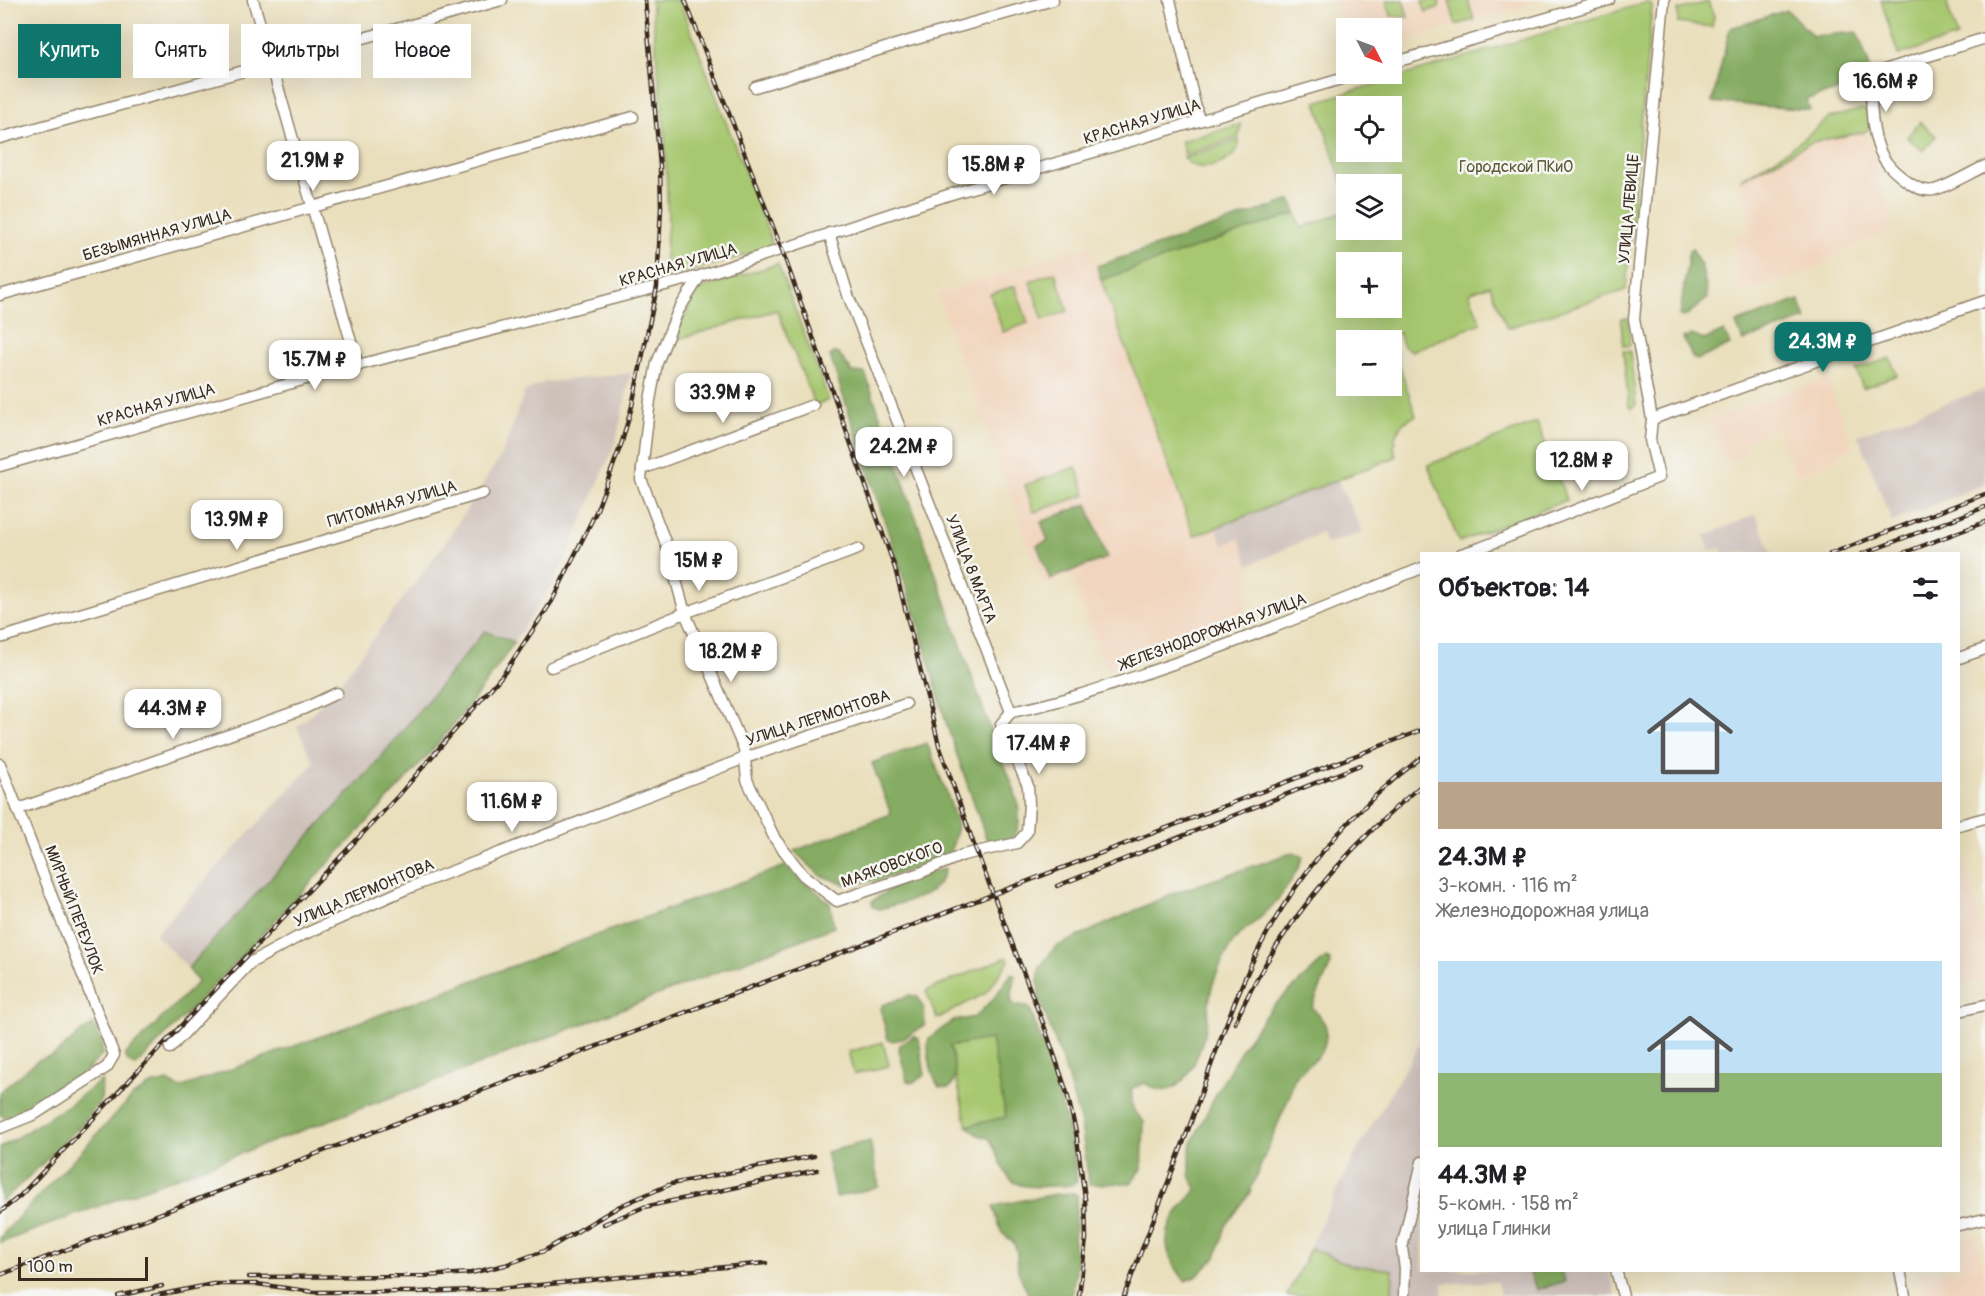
<!DOCTYPE html>
<html lang="ru">
<meta charset="utf-8">
<style>
:root{--surface:#fff;--page:#f2f2f2;--text:#202124;--muted:#757577;--accent:#0f766e}
body{margin:0;font-family:Pangolin,sans-serif;background:var(--page);color:var(--text);height:100vh;display:flex;flex-direction:column;font-size:22px;white-space:nowrap}
*{box-sizing:border-box;margin:0}
p{font-size:20px;color:var(--muted)}
.icon{flex:none;width:33px;height:33px;fill:none;stroke:currentColor;stroke-width:2;stroke-linecap:round;stroke-linejoin:round}
.map{position:relative;flex:1;overflow:hidden}
.details{position:absolute;left:1420px;top:552px;width:540px;height:720px;display:flex;flex-direction:column;background:var(--surface);border-radius:0px;box-shadow:0 6px 24px #0002}
.details>*{flex:none}
.guide{position:absolute;left:18px;top:24px;width:570px;height:54px;display:flex;gap:12px}
.needle{width:39px;rotate:132deg}
.buttons{position:absolute;left:1336px;top:18px;display:grid;gap:12px}
.buttons a{display:grid;place-items:center;width:66px;height:66px;border-radius:0px;background:var(--surface);box-shadow:0 6px 24px #0002;font-size:30px}
.scale{position:absolute;left:18px;bottom:15px;width:130px;box-sizing:border-box;padding-left:6px;border:3px solid #3b2a1e;border-top:0;font-size:16px;line-height:21px;white-space:nowrap;color:#3b2a1e;-webkit-text-stroke:4px #f6f6f2;paint-order:stroke}
.price{position:absolute;translate:-50% -51px;padding:0 14px;border-radius:12px;background:#fff;color:#222;font-size:20px;line-height:39px;filter:drop-shadow(0 2px 3px #0008)}
.price::after{content:'';position:absolute;left:50%;top:36px;width:18px;height:14px;margin-left:-9px;background:inherit;clip-path:polygon(0 0,100% 0,50% 100%)}
.price.on{background:var(--accent);color:#fff}
ul{padding:0;list-style:none}
li{display:grid;align-content:center;gap:12px;height:318px;padding:0 18px}
li span{display:grid;place-items:center;height:186px;border-radius:0px;color:#555}
li>.icon{margin-inline-start:auto}
span .icon{width:108px;height:108px;fill:#fffc;stroke-width:1}
li b{font-size:26px}
h2{display:flex;justify-content:space-between;align-items:center;height:72px;padding:0 18px;font-size:26px}
.chip{padding:0 21px;border-radius:0px;background:var(--surface);box-shadow:0 6px 24px #0002;font-size:21px;line-height:54px}
.chip.on{background:var(--accent);color:#fff}
.map>svg:first-child{display:block}
.built{fill:#f1d5bd}
.industrial{fill:#cec1ba}
.green{fill:#a7c870;stroke:#717947;stroke-width:1.5;fill-rule:evenodd}
.forest{fill:#85ac62;stroke:#606b40;stroke-width:1.5}
.lines{fill:none;stroke-linecap:round;stroke-linejoin:round}
.minor-casing{stroke:#92846d;stroke-width:13}
.minor{stroke:#fff;stroke-width:10}
.rail-casing{stroke:#3b2a1e;stroke-width:4.5}
.rail{stroke:#f6f6f2;stroke-width:2;stroke-dasharray:7;stroke-linecap:butt}
.labels{text-anchor:middle;dominant-baseline:central;stroke-width:5;stroke-linejoin:round;paint-order:stroke}
.street-label{font-size:16px;fill:#3b2a1e;stroke:#f6f6f2}
.park-label{font-size:16px;fill:#5b5937;stroke:#f6f6f2}
</style>
<div class="map">
<svg width="1985" height="1296" viewBox="0 0 1985 1296">
<rect width="100%" height="100%" fill="#f6f6f2"/>
<filter id="ink" filterUnits="userSpaceOnUse"><feTurbulence type="fractalNoise" baseFrequency=".0167" numOctaves="2"/><feDisplacementMap in="SourceGraphic" scale="12" xChannelSelector="R" yChannelSelector="G"/><feConvolveMatrix kernelMatrix="1 2 1 2 8 2 1 2 1" color-interpolation-filters="sRGB"/></filter>
<filter id="wash" filterUnits="userSpaceOnUse"><feTurbulence type="fractalNoise" baseFrequency=".008" numOctaves="4" result="noise"/><feDisplacementMap in="SourceGraphic" scale="24" xChannelSelector="R" yChannelSelector="G"/><feGaussianBlur stdDeviation="1.35" result="paint"/><feColorMatrix in="noise" values="0 0 0 0 0 0 0 0 0 0 0 0 0 0 0 0 0 1.4 0 .05"/><feComposite in="paint" operator="in"/></filter>
<g filter="url(#wash)">
<rect width="100%" height="100%" fill="#eadfbc"/>
<!-- built -->
<g class="built">
<polygon points="1333,0 1544,0 1392,44 1392,28 1347,28 1347,43"/>
<polygon points="1865,132 1894,227 1803,273 1742,292 1735,236 1751,231 1740,180 1812,142"/>
<polygon points="1089,245 1193,535 1216,527 1223,544 1239,538 1249,565 1244,619 1106,671 1071,575 1043,585 937,294"/>
<polygon points="1827,378 1853,449 1838,455 1838,459 1797,475 1776,427 1743,443 1747,455 1729,462 1725,451 1722,451 1710,420"/>
<polygon points="1959,842 1985,942 1985,979 1959,985"/>
<polygon points="1976,1235 1985,1273 1985,1296 1924,1296 1918,1271 1959,1270 1959,1239"/>
</g>
<!-- industrial -->
<g class="industrial">
<polygon points="631,373 616,441 586,512 557,577 514,642 485,631 371,769 188,968 155,934 314,763 297,727 330,696 444,544 501,456 525,391 546,382"/>
<polygon points="1985,389 1985,484 1892,522 1858,435"/>
<polygon points="1337,479 1363,533 1326,544 1321,533 1249,565 1239,538 1223,545 1216,527"/>
<polygon points="1756,514 1772,553 1723,553 1721,548 1710,550 1704,536"/>
<polygon points="1422,1040 1422,1270 1609,1271 1616,1296 1501,1296 1497,1282 1443,1283 1443,1296 1285,1296 1356,1152"/>
</g>
<!-- green -->
<g class="green">
<polygon points="651,0 679,0 768,231 773,247 663,279 668,223 665,135"/>
<polygon points="1386,0 1403,0 1408,17 1391,16"/>
<polygon points="1427,0 1440,0 1439,7 1426,12 1422,2"/>
<polygon points="1449,0 1468,0 1474,20 1456,25"/>
<polygon points="1881,0 1946,0 1957,37 1898,55"/>
<path d="M1647,2L1652,6L1626,290L1507,328L1490,285L1469,293L1481,323L1412,351L1403,346L1399,333L1392,336L1399,364L1416,416C1397,422 1391,439 1396,457L1194,536L1101,280L1296,213L1301,228L1347,211V230H1392V184H1347V198L1316,102ZM1347,106H1392V152H1347ZM1347,262H1392V308H1347ZM1347,340H1392V386H1347Z"/>
<polygon points="1708,2 1714,16 1712,27 1678,23 1678,10"/>
<polygon points="1862,109 1868,111 1870,127 1865,132 1812,142 1740,180 1790,149 1829,118"/>
<polygon points="1920,122 1936,136 1923,151 1907,137"/>
<polygon points="1241,124 1239,137 1185,155 1181,141"/>
<path d="M1239,140C1241,163 1195,178 1184,158Z"/>
<polygon points="778,264 829,400 815,405 777,310 672,341 698,289"/>
<polygon points="1055,272 1068,311 1043,320 1030,281"/>
<polygon points="1015,286 1028,323 1003,332 990,294"/>
<polygon points="1628,318 1630,346 1623,346 1621,319"/>
<polygon points="1623,351 1630,351 1636,405 1632,408 1629,406"/>
<polygon points="1890,358 1897,375 1863,388 1856,370"/>
<polygon points="1537,422 1567,500 1459,542 1428,465"/>
<polygon points="1076,467 1086,495 1034,512 1025,485"/>
<polygon points="1007,957 1009,961 986,993 937,1019 926,991"/>
<polygon points="991,1038 1006,1117 967,1126 949,1046"/>
<polygon points="883,1042 889,1066 854,1074 848,1052"/>
<polygon points="1311,1248 1350,1265 1393,1270 1392,1296 1287,1296"/>
</g>
<!-- forest -->
<g class="forest">
<polygon points="1787,10 1813,36 1857,32 1869,64 1867,83 1807,99 1810,110 1712,102 1730,28"/>
<polygon points="1291,200 1296,213 1101,280 1097,266"/>
<path d="M1693,249C1695,260 1698,258 1701,266C1703,271 1708,295 1707,299L1684,317L1680,316L1689,250Z"/>
<polygon points="1799,300 1806,319 1743,341 1736,323"/>
<polygon points="1724,331 1730,345 1697,360 1693,358 1683,338 1692,335 1704,340"/>
<path d="M834,353L839,354L852,372L865,373L996,745C1004,765 1036,825 1008,840C1005,842 998,842 994,843L986,838L947,726L915,613L830,356Z"/>
<polygon points="1087,504 1107,558 1050,579 1037,545 1048,541 1041,522"/>
<path d="M485,631L514,642C465,718 402,785 340,851C273,923 205,995 136,1066C129,1065 127,1061 125,1055L198,982L188,968L371,769Z"/>
<polygon points="927,743 950,802 957,826 953,845 946,857 881,880 846,885 820,875 794,851 891,814 872,763"/>
<path d="M1294,852L1303,857C1294,879 1279,901 1261,917C1245,931 1236,934 1227,953C1221,964 1215,976 1212,987C1208,1000 1209,1015 1206,1028C1202,1045 1196,1066 1184,1079C1171,1094 1159,1093 1144,1083L1131,1089L1133,1109L1144,1122L1142,1169L1131,1183L1089,1184L1081,1124L1065,1069L1039,997L1038,980L1040,967L1055,947L1169,895Z"/>
<polygon points="785,866 830,903 834,927 464,1070 0,1243 0,1237 133,1096 150,1085 168,1081 180,1088"/>
<path d="M945,868C940,899 902,902 879,909L873,907L872,901L898,884Z"/>
<path d="M1326,958L1330,960L1331,964L1312,1007C1316,1013 1324,1020 1326,1027C1326,1028 1326,1036 1326,1037C1323,1067 1293,1064 1291,1092L1249,1194L1226,1226L1216,1257L1197,1276L1185,1281C1163,1253 1159,1233 1184,1204C1188,1199 1193,1195 1196,1189L1190,1175V1147L1215,1096L1243,1046L1271,1008Z"/>
<path d="M1012,973L1015,976C1015,984 1011,991 1011,1000L1014,1005L1027,1006L1030,1009C1050,1065 1071,1122 1077,1182C1068,1188 1059,1185 1049,1186C1000,1191 1009,1172 989,1138L978,1135L967,1126L1006,1117L991,1039L950,1046C952,1059 961,1078 949,1088L939,1087C931,1075 926,1051 929,1038L953,1021L975,1017L994,998Z"/>
<polygon points="910,995 918,997 924,1009 925,1025 904,1038 893,1041 888,1039 881,1012 882,1005"/>
<path d="M93,1025C101,1034 103,1044 102,1055C77,1081 40,1113 3,1117L0,1114V1092C13,1081 24,1071 37,1061C42,1057 50,1058 55,1054C69,1045 77,1032 93,1025Z"/>
<polygon points="914,1036 919,1039 925,1075 914,1082 907,1081 899,1049 900,1045"/>
<path d="M102,1080C101,1086 102,1093 101,1099C97,1113 16,1190 0,1202V1148L69,1105Z"/>
<polygon points="870,1141 879,1187 836,1197 826,1152"/>
<polygon points="1073,1193 1077,1195 1074,1245 1077,1262 1072,1296 1029,1296 1018,1271 1017,1253 1014,1243 1002,1233 993,1206 1050,1195"/>
<polygon points="1535,1270 1561,1271 1565,1281 1536,1290 1530,1272"/>
</g>
</g>
<g filter="url(#ink)">
<g class="lines">
<!-- minor casing -->
<g class="minor-casing">
<g id="minor">
<polyline points="253,0 358,366"/>
<polyline points="1170,0 1199,121"/>
<path d="M1985,38L1875,73C1868,97 1871,143 1887,163C1892,170 1901,177 1908,182C1916,188 1924,192 1934,190C1947,187 1972,172 1985,166"/>
<polyline points="1392,63 1609,0"/>
<polyline points="755,87 902,43 1053,0"/>
<polyline points="0,138 502,0"/>
<polyline points="829,233 848,295 1011,712"/>
<polyline points="700,276 678,311 657,363 650,400 641,479 666,544 685,613 744,749 747,780 775,839 803,875 837,901 920,873 963,855 1017,843 1027,832 1029,804 1028,786 1001,724 1011,712"/>
<polyline points="0,295 633,117"/>
<polyline points="1652,419 1985,301"/>
<polyline points="0,466 320,375 700,276 948,195 1358,74"/>
<polyline points="642,469 813,405"/>
<polyline points="1461,554 1480,548 1659,477 1650,440 1652,419 1634,319 1664,0"/>
<polyline points="0,638 483,493"/>
<polyline points="1959,658 1985,649"/>
<polyline points="551,667 685,613 858,549"/>
<path d="M1011,712C1059,703 1105,687 1152,671C1243,641 1332,604 1422,568"/>
<polyline points="0,764 114,1055 107,1067 35,1114 0,1128"/>
<polyline points="18,809 303,709 337,693"/>
<polyline points="1959,825 1985,818"/>
<polyline points="1959,1011 1985,1005"/>
<polyline points="170,1048 250,963 298,937 406,889 745,758 906,704"/>
<polyline points="1959,1225 1985,1219"/>
<polyline points="1616,1270 1623,1296"/>
<polyline points="1900,1270 1905,1296"/>
<polyline points="1404,1296 1405,1268 1402,1248 1422,1162"/>
</g>
</g>
<!-- minor -->
<use href="#minor" class="minor"/>
<!-- rail casing -->
<g class="rail-casing">
<g id="rail">
<polyline points="685,0 782,250 895,568 939,745 973,842 1046,1031 1067,1093 1076,1132 1085,1198 1086,1239 1079,1296"/>
<polyline points="1830,554 1985,494"/>
<polyline points="1862,554 1985,507"/>
<polyline points="1901,554 1985,522"/>
<polyline points="1057,886 1360,765"/>
<path d="M1235,1023C1276,930 1344,850 1422,785"/>
<polyline points="0,1212 20,1196 398,796 505,672 552,601 596,512 622,442 632,406 657,287 661,207 660,166 645,0"/>
<polyline points="604,1224 644,1207 817,1170"/>
<polyline points="0,1275 1422,730"/>
<polyline points="249,1277 425,1276 471,1273 505,1265 544,1251 620,1206 671,1184 814,1156"/>
<polyline points="118,1296 162,1286"/>
<polyline points="153,1296 213,1284 257,1284 314,1292 418,1292 499,1289 766,1263"/>
<path d="M1124,1296C1146,1238 1169,1181 1191,1122C1208,1074 1224,1025 1245,978C1284,889 1345,815 1422,757"/>
</g>
</g>
<!-- rail -->
<use href="#rail" class="rail"/>
</g>
</g>
<g class="labels">
<!-- street labels -->
<g class="street-label">
<text transform="translate(1142 122) rotate(-17)">КРАСНАЯ УЛИЦА</text>
<text transform="translate(1629 209) rotate(-85)">УЛИЦА ЛЕВИЦЕ</text>
<text transform="translate(157 235) rotate(-16)">БЕЗЫМЯННАЯ УЛИЦА</text>
<text transform="translate(678 265) rotate(-16)">КРАСНАЯ УЛИЦА</text>
<text transform="translate(156 405) rotate(-16)">КРАСНАЯ УЛИЦА</text>
<text transform="translate(392 504) rotate(-16)">ПИТОМНАЯ УЛИЦА</text>
<text transform="translate(971 569) rotate(69)">УЛИЦА 8 МАРТА</text>
<text transform="translate(1213 632) rotate(-20)">ЖЕЛЕЗНОДОРОЖНАЯ УЛИЦА</text>
<text transform="translate(818 718) rotate(-18)">УЛИЦА ЛЕРМОНТОВА</text>
<text transform="translate(892 865) rotate(-20)">МАЯКОВСКОГО</text>
<text transform="translate(364 893) rotate(-23)">УЛИЦА ЛЕРМОНТОВА</text>
<text transform="translate(74 910) rotate(69)">МИРНЫЙ ПЕРЕУЛОК</text>
</g>
<!-- park labels -->
<g class="park-label">
<text x="1516" y="167">Городской ПКиО</text>
</g>
</g>
</svg>
<div class="buttons">
<a><svg class="needle" viewBox="-14 -14 28 28"><path d="M0-13l5 13h-10z" fill="#e53935"/><path d="M0 13l5-13h-10z" fill="#757577"/></svg></a>
<a><svg class="icon" aria-label="locate" viewBox="0 0 24 24"><circle cx="12" cy="12" r="6"/><path d="M12 2v4M12 18v4M2 12h4M18 12h4"/></svg></a>
<a><svg class="icon" aria-label="layers" viewBox="0 0 24 24"><path d="M12 4l9 5-9 5-9-5zM3 14l9 5 9-5"/></svg></a>
<a>+</a>
<a>−</a>
</div>
<div class="scale">100 m</div>
<b class="price" style="left:1886px;top:113px">16.6M ₽</b>
<b class="price" style="left:313px;top:192px">21.9M ₽</b>
<b class="price" style="left:994px;top:196px">15.8M ₽</b>
<b class="price on" style="left:1823px;top:373px">24.3M ₽</b>
<b class="price" style="left:315px;top:391px">15.7M ₽</b>
<b class="price" style="left:723px;top:424px">33.9M ₽</b>
<b class="price" style="left:904px;top:478px">24.2M ₽</b>
<b class="price" style="left:1582px;top:492px">12.8M ₽</b>
<b class="price" style="left:237px;top:551px">13.9M ₽</b>
<b class="price" style="left:699px;top:592px">15M ₽</b>
<b class="price" style="left:731px;top:683px">18.2M ₽</b>
<b class="price" style="left:173px;top:740px">44.3M ₽</b>
<b class="price" style="left:1039px;top:775px">17.4M ₽</b>
<b class="price" style="left:512px;top:833px">11.6M ₽</b>
<div class="guide">
<a class="chip on">Купить</a>
<a class="chip">Снять</a>
<a class="chip">Фильтры</a>
<a class="chip">Новое</a>
</div>
<section class="details">
<h2>Объектов: 14<svg class="icon" aria-label="filters" viewBox="0 0 24 24"><path d="M4 7h16M4 17h16"/><circle cx="9" cy="7" r="2"/><circle cx="15" cy="17" r="2"/></svg></h2>
<ul>
<li><span style="background:linear-gradient(#bfe0f5 75%,#b9a48a 0)"><svg class="icon" aria-label="home" viewBox="0 0 24 24"><path d="M3 11l9-7 9 7M6 9v11h12V9"/></svg></span><div><b>24.3M ₽</b><p>3-комн. · 116 m²</p><p>Железнодорожная улица</p></div></li>
<li><span style="background:linear-gradient(#bfe0f5 60%,#8fb573 0)"><svg class="icon" aria-label="home" viewBox="0 0 24 24"><path d="M3 11l9-7 9 7M6 9v11h12V9"/></svg></span><div><b>44.3M ₽</b><p>5-комн. · 158 m²</p><p>улица Глинки</p></div></li>
</ul>
</section>
</div>
